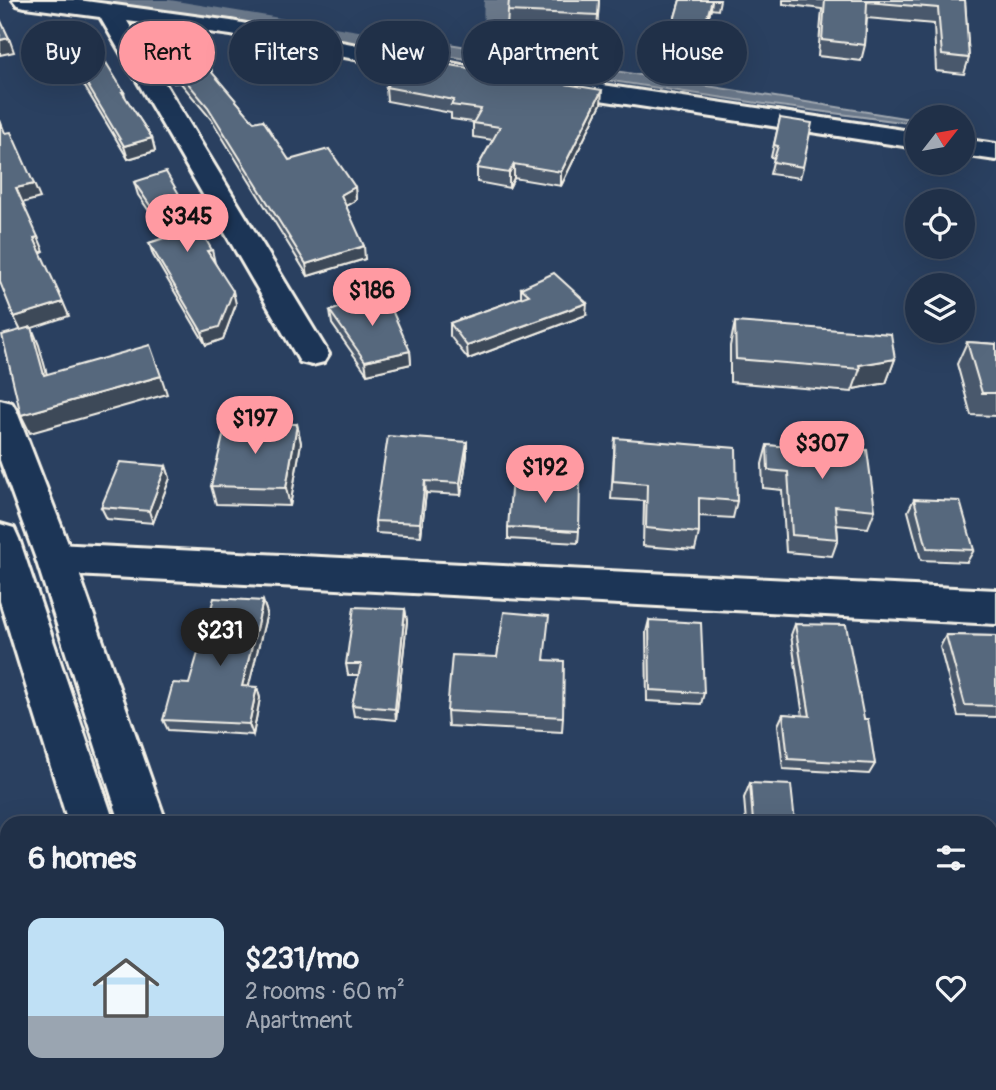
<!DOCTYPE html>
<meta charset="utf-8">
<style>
:root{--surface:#203048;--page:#2d3c52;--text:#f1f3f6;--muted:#a2a9b4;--line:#3d4b60;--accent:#ff9aa2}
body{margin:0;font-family:Pangolin,sans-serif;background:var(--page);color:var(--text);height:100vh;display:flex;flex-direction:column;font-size:26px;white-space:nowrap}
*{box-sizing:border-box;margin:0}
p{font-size:23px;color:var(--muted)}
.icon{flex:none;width:38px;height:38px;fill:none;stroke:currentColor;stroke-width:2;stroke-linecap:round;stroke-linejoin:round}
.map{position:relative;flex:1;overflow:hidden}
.panel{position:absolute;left:0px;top:816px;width:998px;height:275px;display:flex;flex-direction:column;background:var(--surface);border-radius:21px 21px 0 0;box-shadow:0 7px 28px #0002,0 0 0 2px var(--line)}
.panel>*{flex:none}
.top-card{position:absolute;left:21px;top:21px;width:956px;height:63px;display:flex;gap:14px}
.needle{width:46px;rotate:59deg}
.buttons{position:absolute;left:905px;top:105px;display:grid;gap:14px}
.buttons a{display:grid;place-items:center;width:70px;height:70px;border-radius:50%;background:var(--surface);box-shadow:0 7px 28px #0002,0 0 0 2px var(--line);font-size:35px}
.price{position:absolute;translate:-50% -60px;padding:0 16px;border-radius:24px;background:var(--accent);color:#111;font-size:23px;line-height:46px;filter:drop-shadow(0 2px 4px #0008)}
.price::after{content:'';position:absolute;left:50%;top:42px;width:21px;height:16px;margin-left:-10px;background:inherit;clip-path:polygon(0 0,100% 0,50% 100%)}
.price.on{background:#222;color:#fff}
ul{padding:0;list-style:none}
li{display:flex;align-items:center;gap:21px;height:175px;padding:0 28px}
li+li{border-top:2px solid var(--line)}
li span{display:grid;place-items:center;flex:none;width:196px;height:140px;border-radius:14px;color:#555}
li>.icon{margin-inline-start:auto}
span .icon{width:84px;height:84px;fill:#fffc;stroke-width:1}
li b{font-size:30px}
h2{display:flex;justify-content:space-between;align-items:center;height:84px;padding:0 28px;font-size:30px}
.tag{padding:0 24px;border-radius:32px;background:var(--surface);box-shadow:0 7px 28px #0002,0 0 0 2px var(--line);font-size:24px;line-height:63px}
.tag.on{background:var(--accent);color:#111}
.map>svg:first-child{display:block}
.water{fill:#6a788a;stroke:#a1a8b0;stroke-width:2}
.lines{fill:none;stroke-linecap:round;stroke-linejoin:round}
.river{fill:#6a788a;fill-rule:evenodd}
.minor-casing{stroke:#f4f1e8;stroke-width:6}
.major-casing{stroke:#f4f1e8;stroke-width:6}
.minor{fill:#1d3557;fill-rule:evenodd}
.major{fill:#1d3557;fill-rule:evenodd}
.wall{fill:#4a596c;stroke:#f4f1e8;stroke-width:2}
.shaded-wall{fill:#3c4858;stroke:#f4f1e8;stroke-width:2}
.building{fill:#56677d;stroke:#f4f1e8;stroke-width:2}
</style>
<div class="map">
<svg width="996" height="1090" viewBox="0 0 996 1090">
<rect width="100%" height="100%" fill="#2a4060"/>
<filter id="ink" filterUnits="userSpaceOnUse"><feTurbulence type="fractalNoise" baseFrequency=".0143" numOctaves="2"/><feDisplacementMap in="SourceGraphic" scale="14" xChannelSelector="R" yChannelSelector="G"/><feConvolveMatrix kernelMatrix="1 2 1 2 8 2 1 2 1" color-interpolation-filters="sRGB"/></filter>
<g filter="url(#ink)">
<!-- water -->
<polygon class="water" points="412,38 917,120 917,124 764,104 401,49"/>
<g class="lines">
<!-- river -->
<g class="river">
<polygon points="90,0 170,0 401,38 414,41 419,49 414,57 401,60 107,10 95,7"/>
<path d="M484,0H518V21L527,50L596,62L602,70L596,78L583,81L498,67C485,48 482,22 484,0Z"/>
</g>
<!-- minor casing -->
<g class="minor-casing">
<g id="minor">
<polygon points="13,0 78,0 231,21 467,66 471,71 467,76 458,79 231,35 127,21 329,354 324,362 312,365 300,362 100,17 25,7 17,5"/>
<polygon points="549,77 917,132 917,148 540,91 536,85 540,79"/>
<polygon points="962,139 996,144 996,160 962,155"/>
<polygon points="55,544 996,590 996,624 55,574 41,570 36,559 41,548"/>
<rect x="0" y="1012" width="7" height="52"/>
<polygon points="804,1083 953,1083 956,1090 806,1090"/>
</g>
</g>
<!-- major casing -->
<g class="major-casing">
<g id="major">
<polygon points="0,400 12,403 17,412 74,559 166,822 120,822 36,559 0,460"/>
<polygon points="0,524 14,528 19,539 114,822 68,822 0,601"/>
<polygon points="148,1083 201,1083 203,1090 149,1090"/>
<polygon points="205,1083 258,1083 261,1090 207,1090"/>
</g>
</g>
<!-- minor -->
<use href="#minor" class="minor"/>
<!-- major -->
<use href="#major" class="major"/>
</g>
<!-- wall -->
<g class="wall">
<polygon points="599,0 597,32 507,28 508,11"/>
<polygon points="680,0 720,0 718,10 711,9 702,39 671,35 673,24"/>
<polygon points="783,0 965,0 969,58 964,74 936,71 934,24 867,18 865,45 861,61 818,56 822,9 783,4"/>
<polygon points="60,39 124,92 126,99 152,138 155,151 128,159 64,52"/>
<polygon points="158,50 210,62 212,73 254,122 289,160 355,187 356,200 346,206 365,259 308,276 211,119 180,82 174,83 161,61"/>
<polygon points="386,87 601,104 561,186 514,178 509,188 477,182 477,168 493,140 473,137 473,122 451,119 451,113 387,101"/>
<polygon points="780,118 803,167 800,178 770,174 774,158 771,157"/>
<polygon points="134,182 215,263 236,304 223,339 206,345 153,255 149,243 167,237 138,195"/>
<polygon points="521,288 586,315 468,359 450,336 450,323 521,298"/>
<polygon points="330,311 410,351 411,364 367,374 332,324"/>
<polygon points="735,322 895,359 886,383 853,389 852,392 730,382 730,346"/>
<polygon points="967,342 996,344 996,416 971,415 957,364"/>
<polygon points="297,424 301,443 290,506 216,504 211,486"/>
<polygon points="809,430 840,447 875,510 868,528 837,525 838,539 832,556 786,552 782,490 763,488 762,464 767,445 787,447 790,439 805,440"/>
<polygon points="615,438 737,501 733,518 699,516 699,533 695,550 643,546 644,501 611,499"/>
<polygon points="467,442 467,455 461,495 426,493 421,536 376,533 375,521"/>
<polygon points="166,466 170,478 153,523 107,519 101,507"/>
<polygon points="914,499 974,550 967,562 921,560 908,511"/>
<polygon points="508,527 579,531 578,543 508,539"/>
<polygon points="263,601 267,613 248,687 257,687 260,698 253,735 168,730 163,720 189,684"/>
<polygon points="405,609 407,621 396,720 354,716 352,705 359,675 348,675 346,664"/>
<polygon points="649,620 704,693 701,704 647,701 646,632"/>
<polygon points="795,624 864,719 875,764 869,774 783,769 778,725 783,714 803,716 791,635"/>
<polygon points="946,635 996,636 996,717 958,716 940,647"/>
<polygon points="545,660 563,717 562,732 448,726 447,711"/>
<polygon points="750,783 795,822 746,822 744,798"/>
<polygon points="0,921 7,922 7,961 0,961"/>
</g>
<!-- shaded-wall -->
<g class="shaded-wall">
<polygon points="712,0 711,9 702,39 704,28"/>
<polygon points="9,38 14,52 0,55 0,40"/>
<polygon points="210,62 212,74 204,63"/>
<polygon points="177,70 180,82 174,83 171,71"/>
<polygon points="602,90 601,104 561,186 561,172"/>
<polygon points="152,138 155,151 128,159 124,146"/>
<polygon points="514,164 514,178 509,188 509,173"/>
<polygon points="34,184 40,198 22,203 16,188"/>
<polygon points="355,187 356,200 342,208 341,195"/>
<polygon points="38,237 44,251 40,253 34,238"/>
<polygon points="364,246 365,259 308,276 306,264"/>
<polygon points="212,250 215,263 207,251"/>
<polygon points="233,291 236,304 223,339 206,345 202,332"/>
<polygon points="63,302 69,316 32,328 39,345 52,393 14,317"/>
<polygon points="587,303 586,315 468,359 467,346"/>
<polygon points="410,351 411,364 367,374 365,361"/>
<polygon points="895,359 886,383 853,389 860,369 859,365"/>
<polygon points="161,376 167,394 30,433 21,415"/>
<polygon points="297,424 301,443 290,506 286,488"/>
<polygon points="467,442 467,455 461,495 460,483"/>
<polygon points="166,466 170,478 153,523 149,511"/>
<polygon points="425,481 426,493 421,536 420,523"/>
<polygon points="263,601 267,613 246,697 242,686"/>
<polygon points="405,609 407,621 396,720 395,709"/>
<polygon points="257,687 260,698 253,735 249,724"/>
</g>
<!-- building -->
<g class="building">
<polygon points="509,0 599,0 598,15 508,11"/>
<polygon points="680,0 712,0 704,28 673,24"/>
<polygon points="825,0 965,0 969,58 942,55 938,8 867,2 865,45 822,40"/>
<polygon points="0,19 9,38 0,40"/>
<polygon points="88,33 124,92 122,92 152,138 124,146 60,39"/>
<polygon points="196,40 210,62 204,63 254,122 263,120 289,160 329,149 355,187 341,195 364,246 306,264 208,107 177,70 171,71 158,50"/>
<polygon points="408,58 602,90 561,172 514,164 509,173 477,168 500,127 473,123 481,109 451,105 454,100 386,87"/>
<polygon points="780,118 812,123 803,167 773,162 778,146 774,145"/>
<polygon points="0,120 5,133 11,132 34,184 16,188 38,237 34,238 63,302 14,317 0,282"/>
<polygon points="166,172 212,250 207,251 233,291 219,327 202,332 149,243 171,236 134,182"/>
<polygon points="554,273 587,303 467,346 450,323 529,295 521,288"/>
<polygon points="384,292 410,351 365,361 330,311"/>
<polygon points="735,322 891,334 895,359 859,365 860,369 736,359"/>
<polygon points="31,327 44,375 150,345 161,376 21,415 2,335"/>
<polygon points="967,342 996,344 996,393 982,393"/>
<polygon points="226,424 297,424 286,488 211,486"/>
<polygon points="809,430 839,433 840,447 867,450 875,510 835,506 838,539 792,535 788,472 768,470 767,445 790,447 790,439 810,440"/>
<polygon points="388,436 467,442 460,483 425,481 420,523 375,521"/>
<polygon points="615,438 736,448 737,501 699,498 699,533 646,528 647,484 613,481"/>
<polygon points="120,462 166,466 149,511 101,507"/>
<polygon points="512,478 580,482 579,531 508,527"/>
<polygon points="914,499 960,501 974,550 927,548"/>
<polygon points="214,598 263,601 242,686 257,687 249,724 163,720 173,683 189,684"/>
<polygon points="354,607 405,609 395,709 352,705 361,664 346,664"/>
<polygon points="504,612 549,616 544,660 564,661 563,717 447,711 452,655 497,657"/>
<polygon points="649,620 701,623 704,693 650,690"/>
<polygon points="795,624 846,625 864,719 868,719 875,764 788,759 783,714 810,716"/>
<polygon points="946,635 996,636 996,706 965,705"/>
<polygon points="750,783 791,785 795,822 753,822"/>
<polygon points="0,921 7,922 7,954 0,954"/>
<polygon points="309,1087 360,1090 310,1090"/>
</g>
</g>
</svg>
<div class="buttons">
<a><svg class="needle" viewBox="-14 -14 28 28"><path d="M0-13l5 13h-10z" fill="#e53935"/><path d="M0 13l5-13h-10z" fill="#a2a9b4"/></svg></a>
<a><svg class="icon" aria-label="locate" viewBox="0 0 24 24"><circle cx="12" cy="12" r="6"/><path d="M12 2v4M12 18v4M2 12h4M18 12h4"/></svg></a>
<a><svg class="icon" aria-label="layers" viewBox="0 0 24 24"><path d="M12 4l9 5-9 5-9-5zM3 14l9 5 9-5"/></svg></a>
</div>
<b class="price" style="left:187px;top:254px">$345</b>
<b class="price" style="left:372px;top:328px">$186</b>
<b class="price" style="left:255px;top:456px">$197</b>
<b class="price" style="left:822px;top:481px">$307</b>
<b class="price" style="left:545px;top:505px">$192</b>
<b class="price on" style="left:220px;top:668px">$231</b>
<div class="top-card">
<a class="tag">Buy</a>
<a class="tag on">Rent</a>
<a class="tag">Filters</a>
<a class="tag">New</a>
<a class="tag">Apartment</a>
<a class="tag">House</a>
</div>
<section class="panel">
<h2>6 homes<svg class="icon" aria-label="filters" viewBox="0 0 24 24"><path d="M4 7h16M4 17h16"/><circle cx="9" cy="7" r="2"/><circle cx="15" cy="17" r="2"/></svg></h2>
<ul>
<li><span style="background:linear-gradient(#bfe0f5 70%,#9aa5b1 0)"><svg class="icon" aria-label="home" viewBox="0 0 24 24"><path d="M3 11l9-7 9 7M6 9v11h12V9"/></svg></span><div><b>$231/mo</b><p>2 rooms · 60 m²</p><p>Apartment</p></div><svg class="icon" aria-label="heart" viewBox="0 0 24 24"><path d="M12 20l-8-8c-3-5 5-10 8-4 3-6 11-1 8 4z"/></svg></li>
</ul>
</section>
</div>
